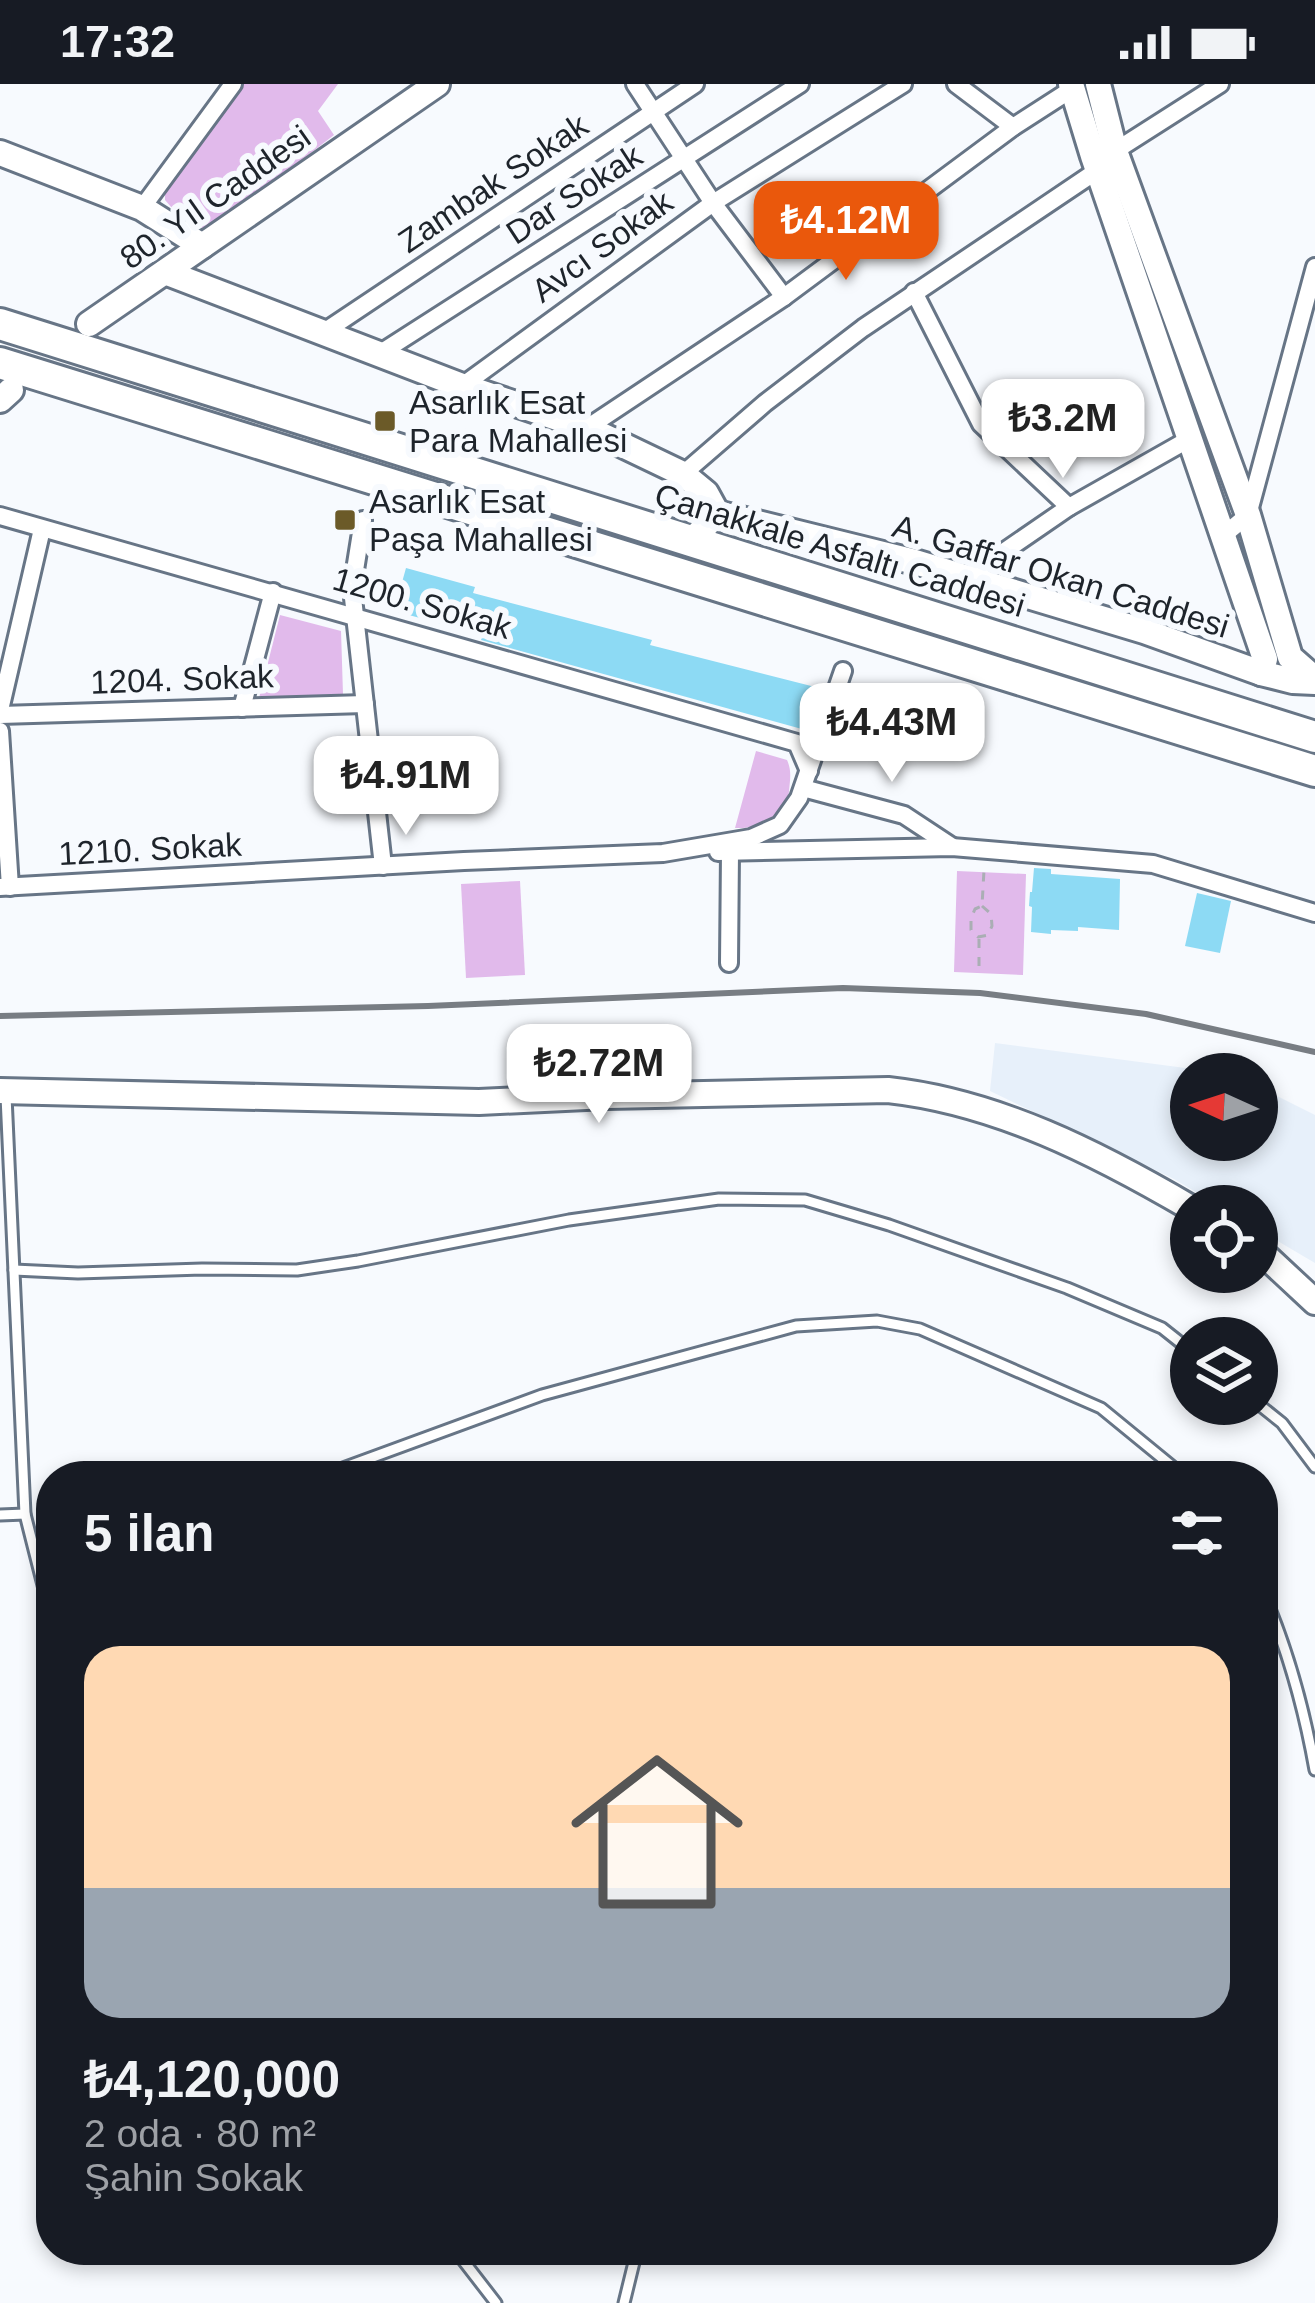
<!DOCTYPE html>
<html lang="tr">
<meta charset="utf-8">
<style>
:root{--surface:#171b24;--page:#20242c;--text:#f1f3f6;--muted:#9ea1a6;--accent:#ea580c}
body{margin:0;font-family:Helvetica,sans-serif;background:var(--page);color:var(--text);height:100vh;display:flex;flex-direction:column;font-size:45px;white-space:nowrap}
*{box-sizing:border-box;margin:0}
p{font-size:39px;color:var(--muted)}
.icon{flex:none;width:66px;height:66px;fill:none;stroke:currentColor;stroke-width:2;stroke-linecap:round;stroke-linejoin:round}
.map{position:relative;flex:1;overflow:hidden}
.panel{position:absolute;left:36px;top:1377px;width:1242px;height:804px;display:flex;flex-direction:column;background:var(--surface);border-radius:48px;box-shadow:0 6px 18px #0003}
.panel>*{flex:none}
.needle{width:78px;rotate:273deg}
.fabs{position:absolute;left:1170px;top:969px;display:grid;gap:24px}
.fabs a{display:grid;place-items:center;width:108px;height:108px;border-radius:50%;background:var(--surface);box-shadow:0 6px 18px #0003;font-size:60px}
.price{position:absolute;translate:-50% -102px;padding:0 27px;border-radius:24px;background:#fff;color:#222;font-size:39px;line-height:78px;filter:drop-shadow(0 3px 6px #0008)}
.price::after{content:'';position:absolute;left:50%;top:72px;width:36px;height:27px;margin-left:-18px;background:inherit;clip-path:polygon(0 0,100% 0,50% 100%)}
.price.active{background:var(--accent);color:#fff}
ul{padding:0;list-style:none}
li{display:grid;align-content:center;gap:24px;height:636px;padding:0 48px}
li span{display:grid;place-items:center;height:372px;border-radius:36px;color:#555}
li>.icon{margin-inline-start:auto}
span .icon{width:216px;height:216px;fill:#fffc;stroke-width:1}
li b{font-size:51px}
h2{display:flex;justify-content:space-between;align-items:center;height:144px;padding:0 48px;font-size:51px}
.status{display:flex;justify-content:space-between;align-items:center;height:84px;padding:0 60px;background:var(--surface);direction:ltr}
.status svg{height:33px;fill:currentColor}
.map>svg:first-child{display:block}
.built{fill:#e7f0fa}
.green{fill:#e1baeb}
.building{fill:#8ddaf4}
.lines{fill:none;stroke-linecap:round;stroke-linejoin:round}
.lane-casing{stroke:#677586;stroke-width:15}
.street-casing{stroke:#677586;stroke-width:22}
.secondary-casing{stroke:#677586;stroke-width:30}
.highway-casing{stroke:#677586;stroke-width:36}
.path{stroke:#aaaeb4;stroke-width:3;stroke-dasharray:9 9;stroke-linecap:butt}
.lane{stroke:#fff;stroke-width:9}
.street{stroke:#fff;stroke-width:16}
.secondary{stroke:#fff;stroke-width:24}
.highway{stroke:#fff;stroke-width:30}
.rail{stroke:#787d83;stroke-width:6}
.poi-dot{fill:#6b5a28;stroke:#f7fafe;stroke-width:4.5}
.labels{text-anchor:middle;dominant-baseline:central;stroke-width:12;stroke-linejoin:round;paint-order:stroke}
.street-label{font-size:33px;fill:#1e242b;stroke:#f7fafe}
.poi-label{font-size:33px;fill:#1e242b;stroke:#f7fafe;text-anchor:start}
</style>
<div class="status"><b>17:32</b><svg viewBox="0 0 49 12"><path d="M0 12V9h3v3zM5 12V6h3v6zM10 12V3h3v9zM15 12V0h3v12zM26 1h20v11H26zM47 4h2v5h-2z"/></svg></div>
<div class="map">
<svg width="1315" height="2219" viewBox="0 0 1315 2219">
<rect width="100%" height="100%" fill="#f7fafe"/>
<!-- built -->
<polygon class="built" points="995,959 1231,990 1191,990 1191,1056 1257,1056 1257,1002 1315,1031 1315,1179 1257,1145 1257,1122 1219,1122 1174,1095 990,1007"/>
<!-- green -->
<g class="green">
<polygon points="232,0 338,0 318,27 334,51 199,155 165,116 165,102"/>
<polygon points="280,531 341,547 343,611 259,614"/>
<path d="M756,667L787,676C792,687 790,695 789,707C787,738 761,744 735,744Z"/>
<polygon points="957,787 1026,790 1023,891 954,888"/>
<polygon points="520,797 525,891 466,894 461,800"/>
</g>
<!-- building -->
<g class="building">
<polygon points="406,484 475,503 473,509 652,556 650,561 823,605 809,647 481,556 483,551 394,527"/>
<polygon points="1034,784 1051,785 1051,790 1120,795 1119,846 1078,843 1078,847 1051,846 1051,850 1031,848 1032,823 1029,822 1030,808 1032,808"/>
<polygon points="1197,809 1231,817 1220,869 1185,862"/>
</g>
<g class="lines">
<!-- lane casing -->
<g class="lane-casing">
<g id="lane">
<polyline points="6,1012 25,1430 51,1533"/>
<polyline points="14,1186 78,1189 202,1185 297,1186 358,1177 569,1136 719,1115 805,1116 889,1141 1067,1204 1162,1244 1191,1267"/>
<polyline points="1257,1319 1282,1339 1315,1383"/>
<polyline points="321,1392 542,1311 796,1242 877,1237 920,1245 1101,1324 1184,1392"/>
<polyline points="0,1431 25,1430"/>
<path d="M1263,1508C1288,1566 1304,1624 1315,1686"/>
<polyline points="455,2166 496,2219"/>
<polyline points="624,2219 637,2166"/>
</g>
</g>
<!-- street casing -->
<g class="street-casing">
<g id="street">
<polyline points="635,0 713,119 784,213"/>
<polyline points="956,0 1013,43"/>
<polyline points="1106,69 1115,67 1220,0"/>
<polyline points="142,124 233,0"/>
<polyline points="914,208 981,340 1069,423"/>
<polyline points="324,248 695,0"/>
<polyline points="379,270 800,0"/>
<polyline points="462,302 713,119 903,0"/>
<polyline points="587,344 784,213 1013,43 1072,5"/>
<polyline points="683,390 765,319 863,244 1098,86"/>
<polyline points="0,432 797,659 809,687"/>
<polyline points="363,436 352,505 383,782"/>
<polyline points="1224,451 1248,431 1315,183"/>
<polyline points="967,493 1069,423 1191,354"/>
<polyline points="242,624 273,508"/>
<polyline points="0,626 42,445"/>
<polyline points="0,631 365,620"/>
<polyline points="0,647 10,803"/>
<polyline points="803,704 904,731 951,762"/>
<polyline points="718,768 952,763 1153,780 1315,829"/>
<polyline points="0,803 464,777 663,769 751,754 780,741 799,714 843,587"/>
<polyline points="729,879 730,768"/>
</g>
</g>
<!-- secondary casing -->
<g class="secondary-casing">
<g id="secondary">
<polyline points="1071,0 1093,72 1265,575 1261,589"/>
<polyline points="1098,0 1115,67 1248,431 1290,573 1315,595"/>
<polyline points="0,69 142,124 202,162"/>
<polyline points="165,188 462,302 587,344 683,390 706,409 717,429 691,458"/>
<polyline points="89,240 437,0"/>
<polyline points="0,316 11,306"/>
<polyline points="717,429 915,478 1144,547 1261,589 1293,597 1315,598"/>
<path d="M0,1007L479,1018L607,1012L888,1006C997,1018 1097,1069 1191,1124"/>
<polyline points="1257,1164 1315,1218"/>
</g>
</g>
<!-- highway casing -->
<g class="highway-casing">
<g id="highway">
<polyline points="0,240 1315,653"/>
<polyline points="0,279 1315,687"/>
</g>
</g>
<!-- path -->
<g class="path">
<polyline points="982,822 991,830 992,842 988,851 978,853 971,846 971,834 975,825 982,822 984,786"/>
<polyline points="979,855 979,882"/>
</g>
<!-- lane -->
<use href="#lane" class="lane"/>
<!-- street -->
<use href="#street" class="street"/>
<!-- secondary -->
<use href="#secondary" class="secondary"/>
<!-- highway -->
<use href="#highway" class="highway"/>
<!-- rail -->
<polyline class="rail" points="0,932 428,922 843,904 980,909 1146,930 1315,968"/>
</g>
<!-- markers -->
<g class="poi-dot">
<rect x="373" y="325" width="24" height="24" rx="6"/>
<rect x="333" y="424" width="24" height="24" rx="6"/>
</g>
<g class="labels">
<!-- street labels -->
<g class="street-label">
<text transform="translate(493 99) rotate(-34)">Zambak Sokak</text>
<text transform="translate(574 110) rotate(-33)">Dar Sokak</text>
<text transform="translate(215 113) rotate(-35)">80. Yıl Caddesi</text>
<text transform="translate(602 162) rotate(-36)">Avcı Sokak</text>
<text transform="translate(840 466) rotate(17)">Çanakkale Asfaltı Caddesi</text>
<text transform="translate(1061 492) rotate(17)">A. Gaffar Okan Caddesi</text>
<text transform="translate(422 519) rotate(16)">1200. Sokak</text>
<text transform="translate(182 595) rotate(-2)">1204. Sokak</text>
<text transform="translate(150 765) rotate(-3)">1210. Sokak</text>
</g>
<!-- poi labels -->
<g class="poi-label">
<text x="409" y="318">Asarlık Esat<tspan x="409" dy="38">Para Mahallesi</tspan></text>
<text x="369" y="417">Asarlık Esat<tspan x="369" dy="38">Paşa Mahallesi</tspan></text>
</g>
</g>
</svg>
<div class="fabs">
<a><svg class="needle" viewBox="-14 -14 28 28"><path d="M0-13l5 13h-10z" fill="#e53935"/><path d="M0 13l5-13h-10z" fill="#9ea1a6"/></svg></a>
<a><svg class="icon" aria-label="locate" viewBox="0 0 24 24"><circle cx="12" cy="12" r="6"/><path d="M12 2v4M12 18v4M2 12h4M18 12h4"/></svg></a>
<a><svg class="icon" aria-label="layers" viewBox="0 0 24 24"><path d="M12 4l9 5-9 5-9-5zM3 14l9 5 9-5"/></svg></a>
</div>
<b class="price active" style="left:846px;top:199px">₺4.12M</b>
<b class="price" style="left:1063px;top:397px">₺3.2M</b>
<b class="price" style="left:892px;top:701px">₺4.43M</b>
<b class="price" style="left:406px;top:754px">₺4.91M</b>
<b class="price" style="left:599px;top:1042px">₺2.72M</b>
<section class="panel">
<h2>5 ilan<svg class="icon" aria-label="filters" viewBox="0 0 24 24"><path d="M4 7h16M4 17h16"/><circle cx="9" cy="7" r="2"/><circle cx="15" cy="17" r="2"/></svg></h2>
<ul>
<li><span style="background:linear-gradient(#ffd9b3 65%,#9aa5b1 0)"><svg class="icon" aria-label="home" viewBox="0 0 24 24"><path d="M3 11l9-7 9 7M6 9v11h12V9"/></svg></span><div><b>₺4,120,000</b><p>2 oda · 80 m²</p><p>Şahin Sokak</p></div></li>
</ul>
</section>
</div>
